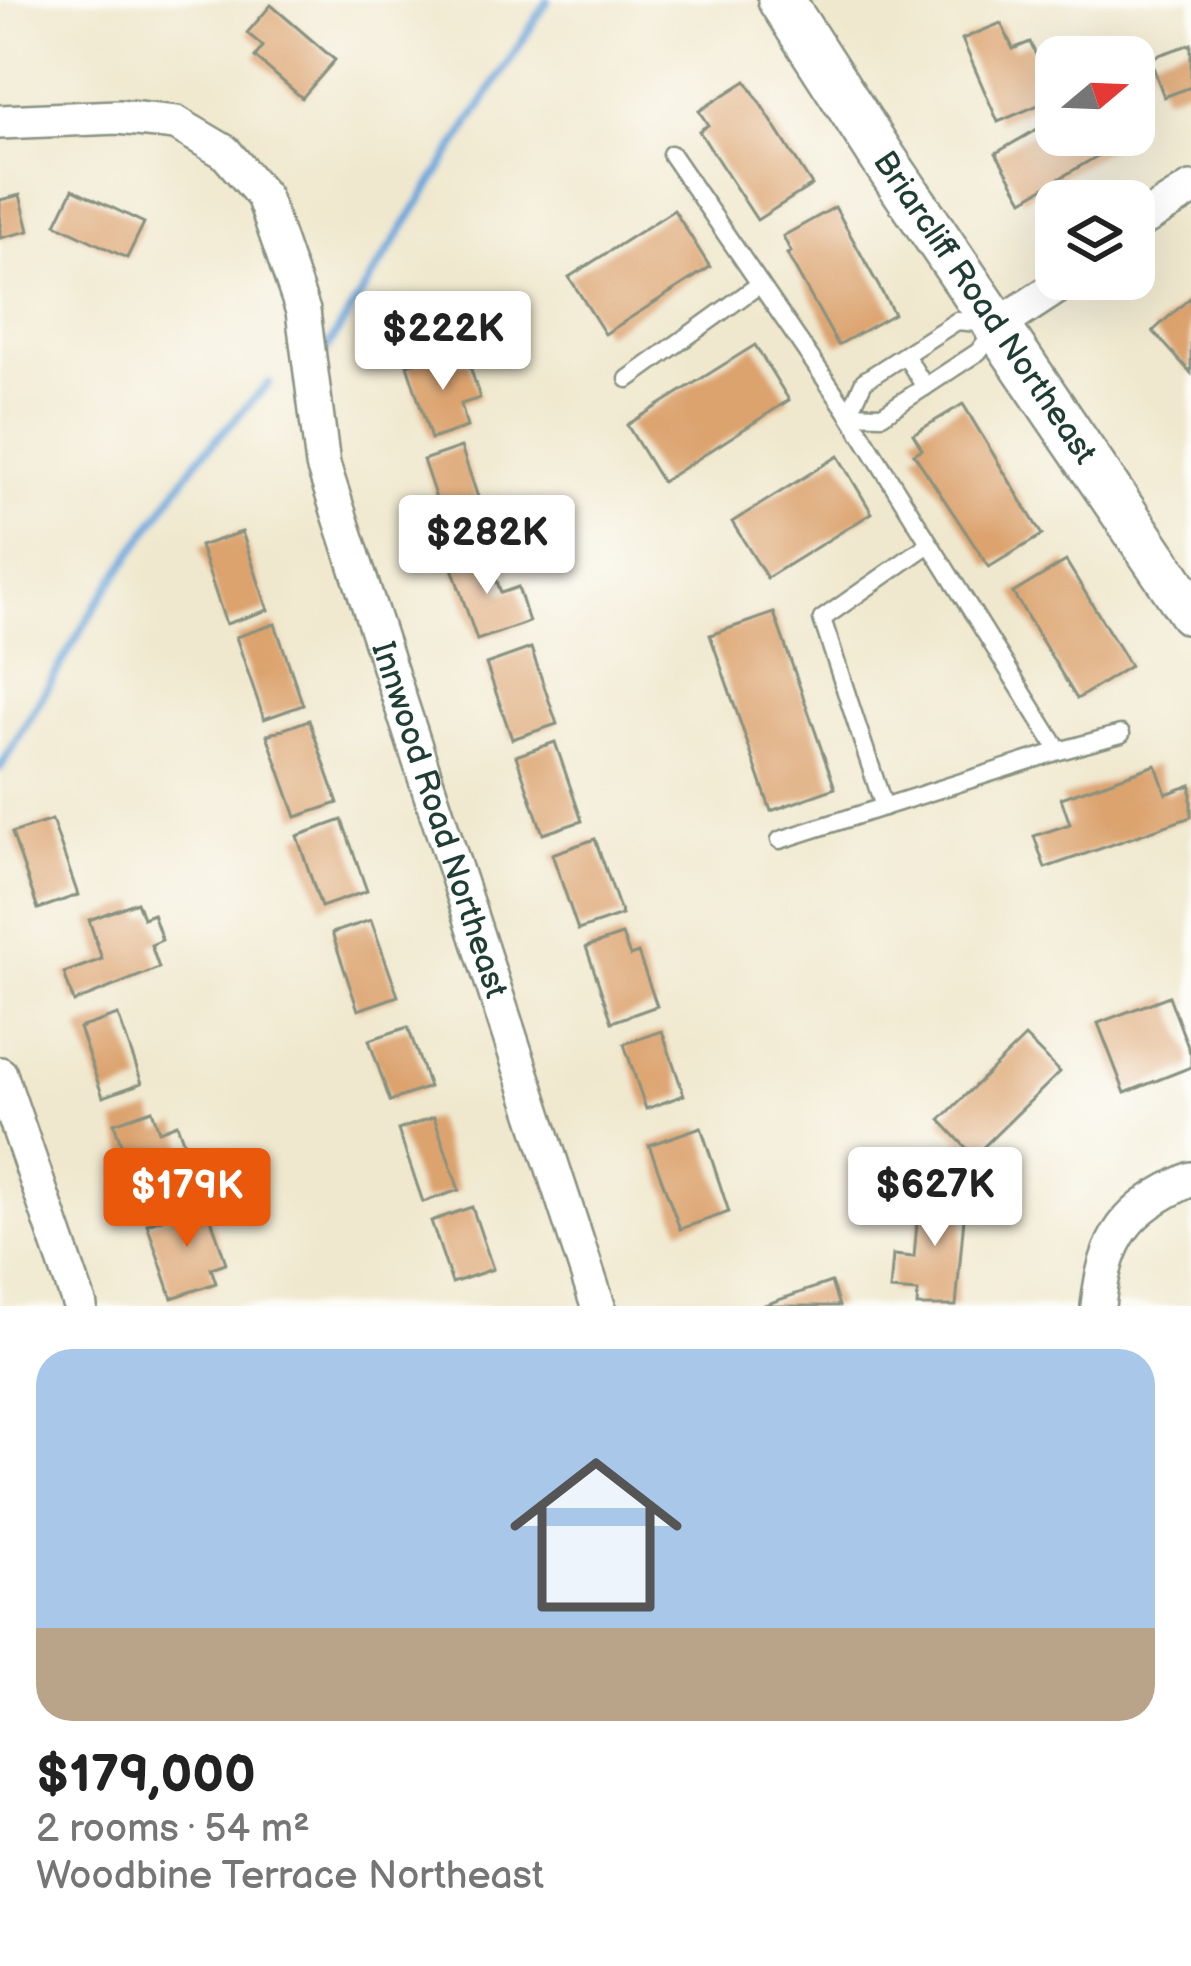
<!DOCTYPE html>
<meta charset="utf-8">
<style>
:root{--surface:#fff;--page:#f2f2f2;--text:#222;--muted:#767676;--accent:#ea580c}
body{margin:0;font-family:"Balsamiq Sans",sans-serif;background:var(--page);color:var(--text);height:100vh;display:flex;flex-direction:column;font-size:45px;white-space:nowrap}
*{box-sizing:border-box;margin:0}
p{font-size:39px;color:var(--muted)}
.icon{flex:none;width:66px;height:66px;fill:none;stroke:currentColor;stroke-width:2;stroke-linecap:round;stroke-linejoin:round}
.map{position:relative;height:1306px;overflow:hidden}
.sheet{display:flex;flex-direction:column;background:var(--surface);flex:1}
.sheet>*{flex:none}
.needle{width:78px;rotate:71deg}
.buttons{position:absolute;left:1035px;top:36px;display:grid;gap:24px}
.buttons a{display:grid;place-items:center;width:120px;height:120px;border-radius:24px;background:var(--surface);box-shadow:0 12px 48px #0002;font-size:60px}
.price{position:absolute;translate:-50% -102px;padding:0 27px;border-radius:12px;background:#fff;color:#222;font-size:39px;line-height:78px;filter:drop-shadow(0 3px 6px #0008)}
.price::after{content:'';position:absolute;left:50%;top:72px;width:36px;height:27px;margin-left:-18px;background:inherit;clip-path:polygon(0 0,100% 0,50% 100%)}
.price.current{background:var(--accent);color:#fff}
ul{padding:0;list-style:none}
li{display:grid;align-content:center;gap:24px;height:636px;padding:0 36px}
li span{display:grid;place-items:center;height:372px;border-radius:36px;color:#555}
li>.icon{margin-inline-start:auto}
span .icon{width:216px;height:216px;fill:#fffc;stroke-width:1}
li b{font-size:51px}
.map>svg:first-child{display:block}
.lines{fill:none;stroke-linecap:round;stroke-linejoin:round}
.stream{stroke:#6aa5da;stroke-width:8}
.building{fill:#dca36e}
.lane-casing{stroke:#889281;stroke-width:21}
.street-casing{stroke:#889281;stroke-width:38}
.secondary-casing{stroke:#889281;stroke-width:50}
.lane{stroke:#fff;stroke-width:16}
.street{stroke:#fff;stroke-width:33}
.secondary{stroke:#fff;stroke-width:45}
.labels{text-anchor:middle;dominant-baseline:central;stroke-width:10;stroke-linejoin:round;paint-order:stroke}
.street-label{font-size:33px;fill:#1f3d34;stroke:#fdfcf7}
</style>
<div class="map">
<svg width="1191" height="1306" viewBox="0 0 1191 1306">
<rect width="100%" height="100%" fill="#fdfcf7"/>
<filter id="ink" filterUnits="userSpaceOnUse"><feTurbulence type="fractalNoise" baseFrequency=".00833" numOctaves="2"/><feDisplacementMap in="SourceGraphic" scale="24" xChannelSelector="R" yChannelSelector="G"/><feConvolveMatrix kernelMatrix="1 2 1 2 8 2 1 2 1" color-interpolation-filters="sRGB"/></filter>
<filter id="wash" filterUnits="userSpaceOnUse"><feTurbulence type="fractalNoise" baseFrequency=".004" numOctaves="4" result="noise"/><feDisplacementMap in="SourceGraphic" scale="48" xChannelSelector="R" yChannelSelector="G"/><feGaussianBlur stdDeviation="2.7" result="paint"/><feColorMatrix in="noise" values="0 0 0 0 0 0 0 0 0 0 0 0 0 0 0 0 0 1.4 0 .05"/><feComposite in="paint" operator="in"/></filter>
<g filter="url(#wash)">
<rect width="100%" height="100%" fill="#f0e8ce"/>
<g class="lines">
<!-- stream -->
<g class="stream">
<polyline points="324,353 548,0"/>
<polyline points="0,768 96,605 197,460 269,383"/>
</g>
</g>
<g id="blocks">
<!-- building -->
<g class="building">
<polygon points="271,5 335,60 302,98 255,57 263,46 247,33"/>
<polygon points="1001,23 1013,49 1030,42 1055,98 998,122 962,39"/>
<polygon points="1191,44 1191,87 1164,97 1150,58"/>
<polygon points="746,81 812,185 757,220 699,131 708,125 699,111"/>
<polygon points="1056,118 1056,135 1111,135 1116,145 1023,200 996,153"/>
<polygon points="73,189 144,223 127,258 56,224"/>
<polygon points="20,195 29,231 0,238 0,200"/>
<polygon points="835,207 894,314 838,345 787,254 791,252 783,236"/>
<polygon points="674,210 710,267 605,334 569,277"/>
<polygon points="1191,297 1191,373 1153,331"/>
<polygon points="755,345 789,400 662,482 627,425"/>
<polygon points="446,353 451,365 468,360 480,398 461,404 467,427 431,439 407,365"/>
<polygon points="963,404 1042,535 989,567 914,454 922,449 913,434"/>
<polygon points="461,447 489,530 451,543 423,460"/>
<polygon points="838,456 872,513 767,578 732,522"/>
<polygon points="242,532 268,610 226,624 200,546"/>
<polygon points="486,549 501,593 518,587 529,622 477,640 450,562"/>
<polygon points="1066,561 1130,666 1077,699 1013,593"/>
<polygon points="774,613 835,788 771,811 710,635"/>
<polygon points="275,624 303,705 264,719 236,637"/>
<polygon points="531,648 557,724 512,739 486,664"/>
<polygon points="309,720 338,803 296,817 267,735"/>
<polygon points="555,742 582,821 543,834 516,756"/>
<polygon points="1156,765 1166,794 1191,785 1191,817 1045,868 1034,836 1070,824 1061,798"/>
<polygon points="52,820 78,895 38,909 12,833"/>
<polygon points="342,820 367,891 321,907 297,836"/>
<polygon points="595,839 622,915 578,930 552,854"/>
<polygon points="137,902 143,918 153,914 162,940 151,945 159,968 74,1002 64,973 102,959 89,920"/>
<polygon points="371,920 398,996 358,1010 332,933"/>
<polygon points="622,935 630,956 638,953 657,1006 612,1022 586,947"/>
<polygon points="1169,996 1191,1055 1191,1067 1125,1093 1098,1023"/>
<polygon points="118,1015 142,1083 103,1097 79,1028"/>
<polygon points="408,1027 429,1087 390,1101 369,1040"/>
<polygon points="662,1031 684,1095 646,1109 624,1044"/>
<polygon points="1025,1037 1060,1072 974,1156 940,1120"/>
<polygon points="152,1110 159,1131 177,1124 194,1171 137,1191 114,1123"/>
<polygon points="434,1117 459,1190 423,1202 398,1130"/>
<polygon points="701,1127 729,1212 680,1229 649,1145"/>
<polygon points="938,1181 967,1184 956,1306 917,1306 918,1292 890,1290 893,1255 914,1257 919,1200 936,1201"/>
<polygon points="206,1204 226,1263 211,1268 216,1283 172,1298 147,1224"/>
<polygon points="472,1207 493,1269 452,1283 431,1221"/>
<polygon points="831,1282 839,1306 764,1306 764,1305"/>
</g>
</g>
</g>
<g filter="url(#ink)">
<use href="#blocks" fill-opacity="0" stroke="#889281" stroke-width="3"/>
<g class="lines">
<!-- lane casing -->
<g class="lane-casing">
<g id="lane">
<polyline points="671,154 849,414 1059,751 1121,734"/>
<polygon points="957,321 999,325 978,352 882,415 849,414 864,381"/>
<polyline points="905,355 925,387"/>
<polyline points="628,379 760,284"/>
<polyline points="884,807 822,619 929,544"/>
<polyline points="780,840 1059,751"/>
</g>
</g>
<!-- street casing -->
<g class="street-casing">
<g id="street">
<path id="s1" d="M0,122L118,117L176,123L225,152L263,196L303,311L323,465L598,1306"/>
<polyline points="1134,225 1191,189"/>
<polyline points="999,325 1069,279"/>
<polyline points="0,1074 80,1306"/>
<path d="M1098,1306C1106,1235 1126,1209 1191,1179"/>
</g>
</g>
<!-- secondary casing -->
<g class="secondary-casing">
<g id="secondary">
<path id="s2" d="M781,0L883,158L1191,612"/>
</g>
</g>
<!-- lane -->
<use href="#lane" class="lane"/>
<!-- street -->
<use href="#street" class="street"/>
<!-- secondary -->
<use href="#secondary" class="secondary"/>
</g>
</g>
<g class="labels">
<!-- street labels -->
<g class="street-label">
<text stroke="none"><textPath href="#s2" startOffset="369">Briarcliff Road Northeast</textPath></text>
<text stroke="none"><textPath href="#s1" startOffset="942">Innwood Road Northeast</textPath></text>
</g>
</g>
</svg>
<div class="buttons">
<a><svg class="needle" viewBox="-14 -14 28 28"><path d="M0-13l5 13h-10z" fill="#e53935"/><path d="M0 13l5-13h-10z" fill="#767676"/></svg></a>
<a><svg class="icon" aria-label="layers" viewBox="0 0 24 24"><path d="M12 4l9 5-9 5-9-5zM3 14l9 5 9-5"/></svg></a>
</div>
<b class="price" style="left:443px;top:393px">$222K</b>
<b class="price" style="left:487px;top:597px">$282K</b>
<b class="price" style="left:935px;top:1249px">$627K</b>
<b class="price current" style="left:187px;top:1250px">$179K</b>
</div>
<section class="sheet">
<ul>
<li><span style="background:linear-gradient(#a9c7e8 75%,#b9a48a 0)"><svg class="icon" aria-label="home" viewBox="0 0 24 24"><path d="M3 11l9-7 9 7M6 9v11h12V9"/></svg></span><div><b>$179,000</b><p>2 rooms · 54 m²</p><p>Woodbine Terrace Northeast</p></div></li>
</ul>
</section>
